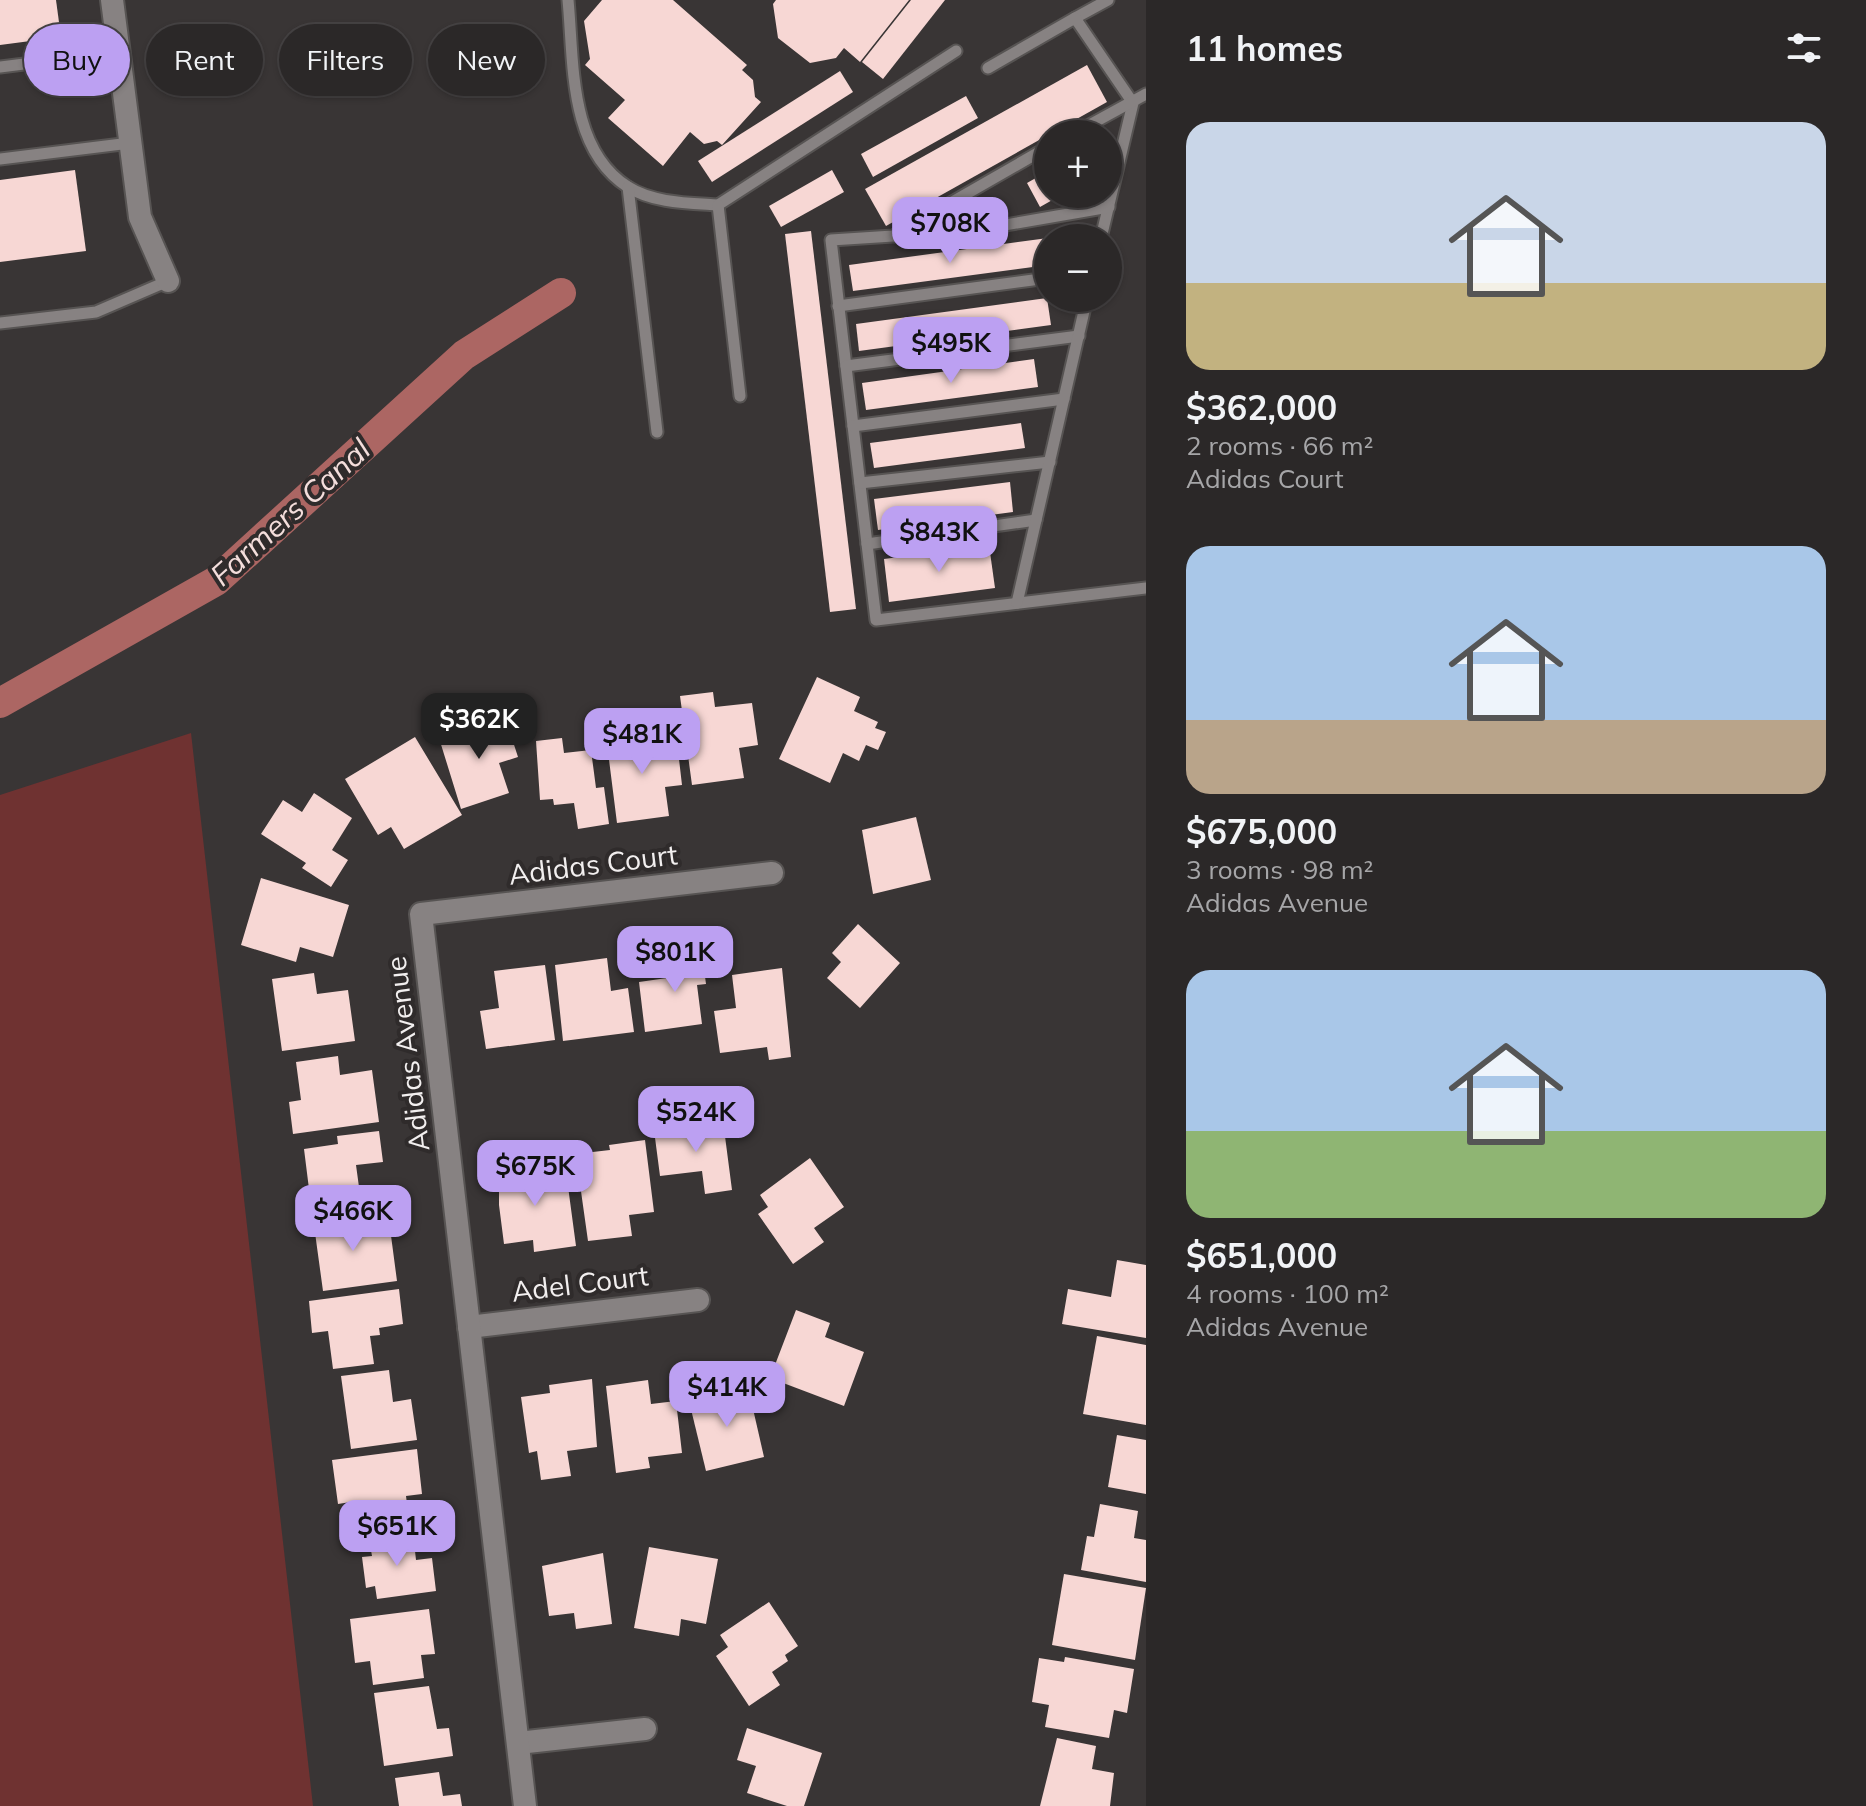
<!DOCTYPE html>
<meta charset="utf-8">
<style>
:root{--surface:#2b2828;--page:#373434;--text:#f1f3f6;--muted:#a6a6a8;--line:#474445;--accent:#bca0f2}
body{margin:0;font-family:Mulish,sans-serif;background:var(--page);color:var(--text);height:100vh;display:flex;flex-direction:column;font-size:30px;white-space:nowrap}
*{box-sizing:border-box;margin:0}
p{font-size:26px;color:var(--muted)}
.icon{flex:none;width:44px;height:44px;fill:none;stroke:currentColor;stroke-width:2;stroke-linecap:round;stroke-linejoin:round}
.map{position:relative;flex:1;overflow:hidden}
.panel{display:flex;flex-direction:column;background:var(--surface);width:720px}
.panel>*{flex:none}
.guide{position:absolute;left:24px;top:24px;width:760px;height:72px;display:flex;gap:16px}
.controls{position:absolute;left:1034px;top:120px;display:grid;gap:16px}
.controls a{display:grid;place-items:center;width:88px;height:88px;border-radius:50%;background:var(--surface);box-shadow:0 2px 6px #0004,0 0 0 2px var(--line);font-size:40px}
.price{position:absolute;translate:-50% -68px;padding:0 18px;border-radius:16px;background:var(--accent);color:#111;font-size:26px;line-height:52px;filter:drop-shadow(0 2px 4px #0008)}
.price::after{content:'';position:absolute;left:50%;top:48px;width:24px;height:18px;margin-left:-12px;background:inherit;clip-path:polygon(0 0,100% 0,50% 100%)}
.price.on{background:#222;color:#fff}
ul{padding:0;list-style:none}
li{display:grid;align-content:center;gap:16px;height:424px;padding:0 40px}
li span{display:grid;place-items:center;height:248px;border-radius:24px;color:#555}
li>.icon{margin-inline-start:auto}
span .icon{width:144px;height:144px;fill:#fffc;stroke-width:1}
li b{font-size:34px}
h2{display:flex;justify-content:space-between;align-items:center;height:96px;padding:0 40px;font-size:34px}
.chip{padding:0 28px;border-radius:36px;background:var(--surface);box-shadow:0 2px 6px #0004,0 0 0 2px var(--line);font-size:28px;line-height:72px}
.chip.on{background:var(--accent);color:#111}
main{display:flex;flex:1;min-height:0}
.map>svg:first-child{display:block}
.green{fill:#6f3231}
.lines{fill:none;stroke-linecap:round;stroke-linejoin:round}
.canal{stroke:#ac6663;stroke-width:30}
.building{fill:#f7d7d4}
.service-casing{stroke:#575453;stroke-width:15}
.minor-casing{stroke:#575453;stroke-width:26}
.service{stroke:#878282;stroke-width:11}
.minor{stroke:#878282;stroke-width:22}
.labels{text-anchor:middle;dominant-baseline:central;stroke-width:8;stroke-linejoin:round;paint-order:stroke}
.street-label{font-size:28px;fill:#f2efef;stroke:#2f2b2b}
.water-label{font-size:30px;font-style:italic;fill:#f4dedc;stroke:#2f2b2b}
</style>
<main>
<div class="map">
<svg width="1146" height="1806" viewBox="0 0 1146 1806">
<rect width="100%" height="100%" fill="#393535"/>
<!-- green -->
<polygon class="green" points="191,733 313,1806 0,1806 0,795"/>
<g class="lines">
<!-- canal -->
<polyline class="canal" points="0,703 216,581 464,355 561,293"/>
</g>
<!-- building -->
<g class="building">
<polygon points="0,0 56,0 61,37 0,45"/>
<polygon points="602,0 673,0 747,65 742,70 753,80 755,97 761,102 722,145 717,141 704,144 690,132 663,166 608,118 625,100 585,65 590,59 584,21"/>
<polygon points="776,0 909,0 860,62 844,48 836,58 810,63 778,38 773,4"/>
<polygon points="911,0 945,0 883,79 862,62"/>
<polygon points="1087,65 1107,102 886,226 865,189"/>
<polygon points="840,71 853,92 712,182 698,161"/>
<polygon points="966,96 978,118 873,177 861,154"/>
<polygon points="75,170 86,251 0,262 0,180"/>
<polygon points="832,170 844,192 781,227 769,206"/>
<polygon points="1048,171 1048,194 1063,194 1040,207 1027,183"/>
<polygon points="811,231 856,609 830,612 785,234"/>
<polygon points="1048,238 1048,265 853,291 849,265"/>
<polygon points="1047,298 1051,325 859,351 856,324"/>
<polygon points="1034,359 1038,387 866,410 862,383"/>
<polygon points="1021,423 1025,448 874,468 870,443"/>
<polygon points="1010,482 1013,512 878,530 874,499"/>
<polygon points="989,545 995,588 889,602 884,559"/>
<polygon points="817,677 860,697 854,711 878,722 875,728 886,732 878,750 866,745 859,761 843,753 830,783 779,759"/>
<polygon points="713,692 715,707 752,703 758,745 739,748 744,778 692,785 680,696"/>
<polygon points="505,717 518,757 499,763 509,793 461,809 439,738"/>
<polygon points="647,731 649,746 677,742 682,785 665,787 669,816 617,823 606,736"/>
<polygon points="415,737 462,815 404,849 391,827 378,835 345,779"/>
<polygon points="562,738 564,753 591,750 596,788 604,787 609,824 578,829 574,803 554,805 553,799 540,800 536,741"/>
<polygon points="314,793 352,818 332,850 348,860 331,887 302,868 306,863 261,834 283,800 302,812"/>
<polygon points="916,817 931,880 873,894 862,830"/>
<polygon points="261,878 349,905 333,957 300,947 296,962 241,945"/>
<polygon points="858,924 900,963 860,1008 827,978 841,962 832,953"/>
<polygon points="701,947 706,984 697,985 702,1024 645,1032 639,982 674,977 670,951"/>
<polygon points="607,958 611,991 628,988 634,1032 563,1041 555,965"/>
<polygon points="545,965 555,1040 486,1049 480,1011 499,1008 494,971"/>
<polygon points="782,968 791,1057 769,1060 767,1047 720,1053 714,1011 736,1008 732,975"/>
<polygon points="314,973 317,994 348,990 355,1041 282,1051 272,979"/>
<polygon points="338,1056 340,1075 372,1070 379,1122 293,1134 289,1102 301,1100 296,1062"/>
<polygon points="723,1121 732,1190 705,1194 702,1171 660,1176 654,1130"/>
<polygon points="379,1131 383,1162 356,1165 359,1187 353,1188 355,1199 311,1205 304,1149 338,1144 337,1136"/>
<polygon points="645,1140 654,1212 629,1215 632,1236 588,1241 578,1170 586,1169 584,1153 610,1150 609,1145"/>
<polygon points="533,1155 537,1183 567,1179 576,1246 534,1252 533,1240 504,1244 499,1205 499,1187 506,1186 502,1159"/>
<polygon points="810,1158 844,1207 814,1228 824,1242 793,1264 758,1214 768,1207 760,1195"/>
<polygon points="358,1212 361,1232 390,1228 397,1281 323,1291 313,1218"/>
<polygon points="1117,1260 1146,1265 1146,1338 1062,1324 1068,1289 1111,1297"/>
<polygon points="399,1289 403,1324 379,1328 380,1335 370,1336 374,1364 333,1369 328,1331 312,1333 309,1301"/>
<polygon points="796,1310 830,1323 825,1337 864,1352 844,1406 770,1378"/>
<polygon points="1097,1336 1146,1345 1146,1425 1083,1414"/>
<polygon points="389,1370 393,1402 411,1399 417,1440 351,1449 341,1376"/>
<polygon points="592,1379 597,1447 567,1451 571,1476 541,1480 537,1451 529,1453 521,1397 550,1393 549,1385"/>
<polygon points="648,1380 651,1404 676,1401 682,1453 648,1457 650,1468 616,1473 606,1386"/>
<polygon points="748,1387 764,1457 706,1471 689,1401"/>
<polygon points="1117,1435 1146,1440 1146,1494 1108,1487"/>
<polygon points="417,1449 422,1494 406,1496 409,1520 361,1526 357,1501 338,1504 332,1460"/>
<polygon points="1100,1504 1138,1511 1134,1538 1146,1540 1146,1582 1081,1570 1087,1536 1094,1537"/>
<polygon points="413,1533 416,1560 432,1558 436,1591 377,1599 375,1586 366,1588 362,1557 372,1556 369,1539"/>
<polygon points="649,1547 718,1559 706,1624 681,1619 679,1636 634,1628"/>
<polygon points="603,1553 612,1624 576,1629 574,1613 549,1616 542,1566"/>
<polygon points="1064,1574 1146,1588 1135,1660 1052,1645"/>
<polygon points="769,1602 798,1646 785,1655 788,1661 772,1672 780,1685 749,1706 716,1656 728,1647 720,1635"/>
<polygon points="429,1609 435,1654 421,1655 424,1678 373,1685 370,1661 355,1663 350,1619"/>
<polygon points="1065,1657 1134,1669 1127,1713 1114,1710 1109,1738 1045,1727 1049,1705 1032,1702 1039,1658 1064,1662"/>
<polygon points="429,1686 437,1729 449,1728 453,1756 384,1766 374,1693"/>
<polygon points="747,1728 822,1753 804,1806 787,1806 747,1793 756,1766 737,1760"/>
<polygon points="1057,1738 1096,1746 1092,1769 1114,1773 1110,1806 1040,1806"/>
<polygon points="439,1772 443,1796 460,1794 462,1806 399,1806 395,1778"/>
</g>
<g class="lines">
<!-- service casing -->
<g class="service-casing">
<g id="service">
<path d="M568,0C574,61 568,149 628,187C653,203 689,203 718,205L956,51"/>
<polyline points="1075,18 1108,0"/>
<polyline points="0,67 119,52"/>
<polyline points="988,68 1075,18 1133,103 1101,238"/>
<polyline points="1073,134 1146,94"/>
<polyline points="1048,147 893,236 831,240 876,620 1146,588"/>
<polyline points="0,159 130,143"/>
<polyline points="628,187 657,432"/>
<polyline points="718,205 740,396"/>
<polyline points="895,236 982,229 1109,207"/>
<polyline points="838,306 1048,278"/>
<polyline points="0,323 96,312 168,281"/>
<polyline points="846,366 1079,336"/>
<polyline points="853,426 1064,399"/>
<polyline points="860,483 1050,462"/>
<polyline points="867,544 1036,520"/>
<polyline points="1017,603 1087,298"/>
</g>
</g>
<!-- minor casing -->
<g class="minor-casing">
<g id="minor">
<polyline points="112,0 140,217 168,281"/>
<polyline points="469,1327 698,1300"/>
<polyline points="518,1743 645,1729"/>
<polyline points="525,1806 421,914 772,873"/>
</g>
</g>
<!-- service -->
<use href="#service" class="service"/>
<!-- minor -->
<use href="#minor" class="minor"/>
</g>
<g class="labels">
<!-- street labels -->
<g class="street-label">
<text transform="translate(593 864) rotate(-7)">Adidas Court</text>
<text transform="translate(407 1054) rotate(-97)">Adidas Avenue</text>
<text transform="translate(580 1283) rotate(-7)">Adel Court</text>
</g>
<!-- water labels -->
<g class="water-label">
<text transform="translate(290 512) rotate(-42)">Farmers Canal</text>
</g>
</g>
</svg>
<div class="controls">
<a>+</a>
<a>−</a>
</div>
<b class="price" style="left:950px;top:265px">$708K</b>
<b class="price" style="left:951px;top:385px">$495K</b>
<b class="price" style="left:939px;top:574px">$843K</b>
<b class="price on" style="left:479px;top:761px">$362K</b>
<b class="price" style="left:642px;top:776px">$481K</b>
<b class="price" style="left:675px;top:994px">$801K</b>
<b class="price" style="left:696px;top:1154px">$524K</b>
<b class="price" style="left:535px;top:1208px">$675K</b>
<b class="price" style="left:353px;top:1253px">$466K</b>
<b class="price" style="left:727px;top:1429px">$414K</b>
<b class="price" style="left:397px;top:1568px">$651K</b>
<div class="guide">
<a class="chip on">Buy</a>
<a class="chip">Rent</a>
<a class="chip">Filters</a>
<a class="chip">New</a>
</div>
</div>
<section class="panel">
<h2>11 homes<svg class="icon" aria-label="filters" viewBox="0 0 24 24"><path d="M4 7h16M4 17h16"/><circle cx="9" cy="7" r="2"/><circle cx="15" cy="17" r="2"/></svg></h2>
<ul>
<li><span style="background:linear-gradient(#c9d6e8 65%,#c2b280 0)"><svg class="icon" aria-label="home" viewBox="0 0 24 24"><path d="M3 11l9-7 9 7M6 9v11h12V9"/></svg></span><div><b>$362,000</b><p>2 rooms · 66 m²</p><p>Adidas Court</p></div></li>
<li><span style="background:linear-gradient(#a9c7e8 70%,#b9a48a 0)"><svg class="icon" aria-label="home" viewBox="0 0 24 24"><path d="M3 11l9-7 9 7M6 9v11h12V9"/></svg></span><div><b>$675,000</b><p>3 rooms · 98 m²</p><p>Adidas Avenue</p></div></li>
<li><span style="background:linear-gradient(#a9c7e8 65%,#8fb573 0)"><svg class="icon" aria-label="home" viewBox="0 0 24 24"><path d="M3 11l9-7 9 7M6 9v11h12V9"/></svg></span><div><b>$651,000</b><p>4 rooms · 100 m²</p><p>Adidas Avenue</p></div></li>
</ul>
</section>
</main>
